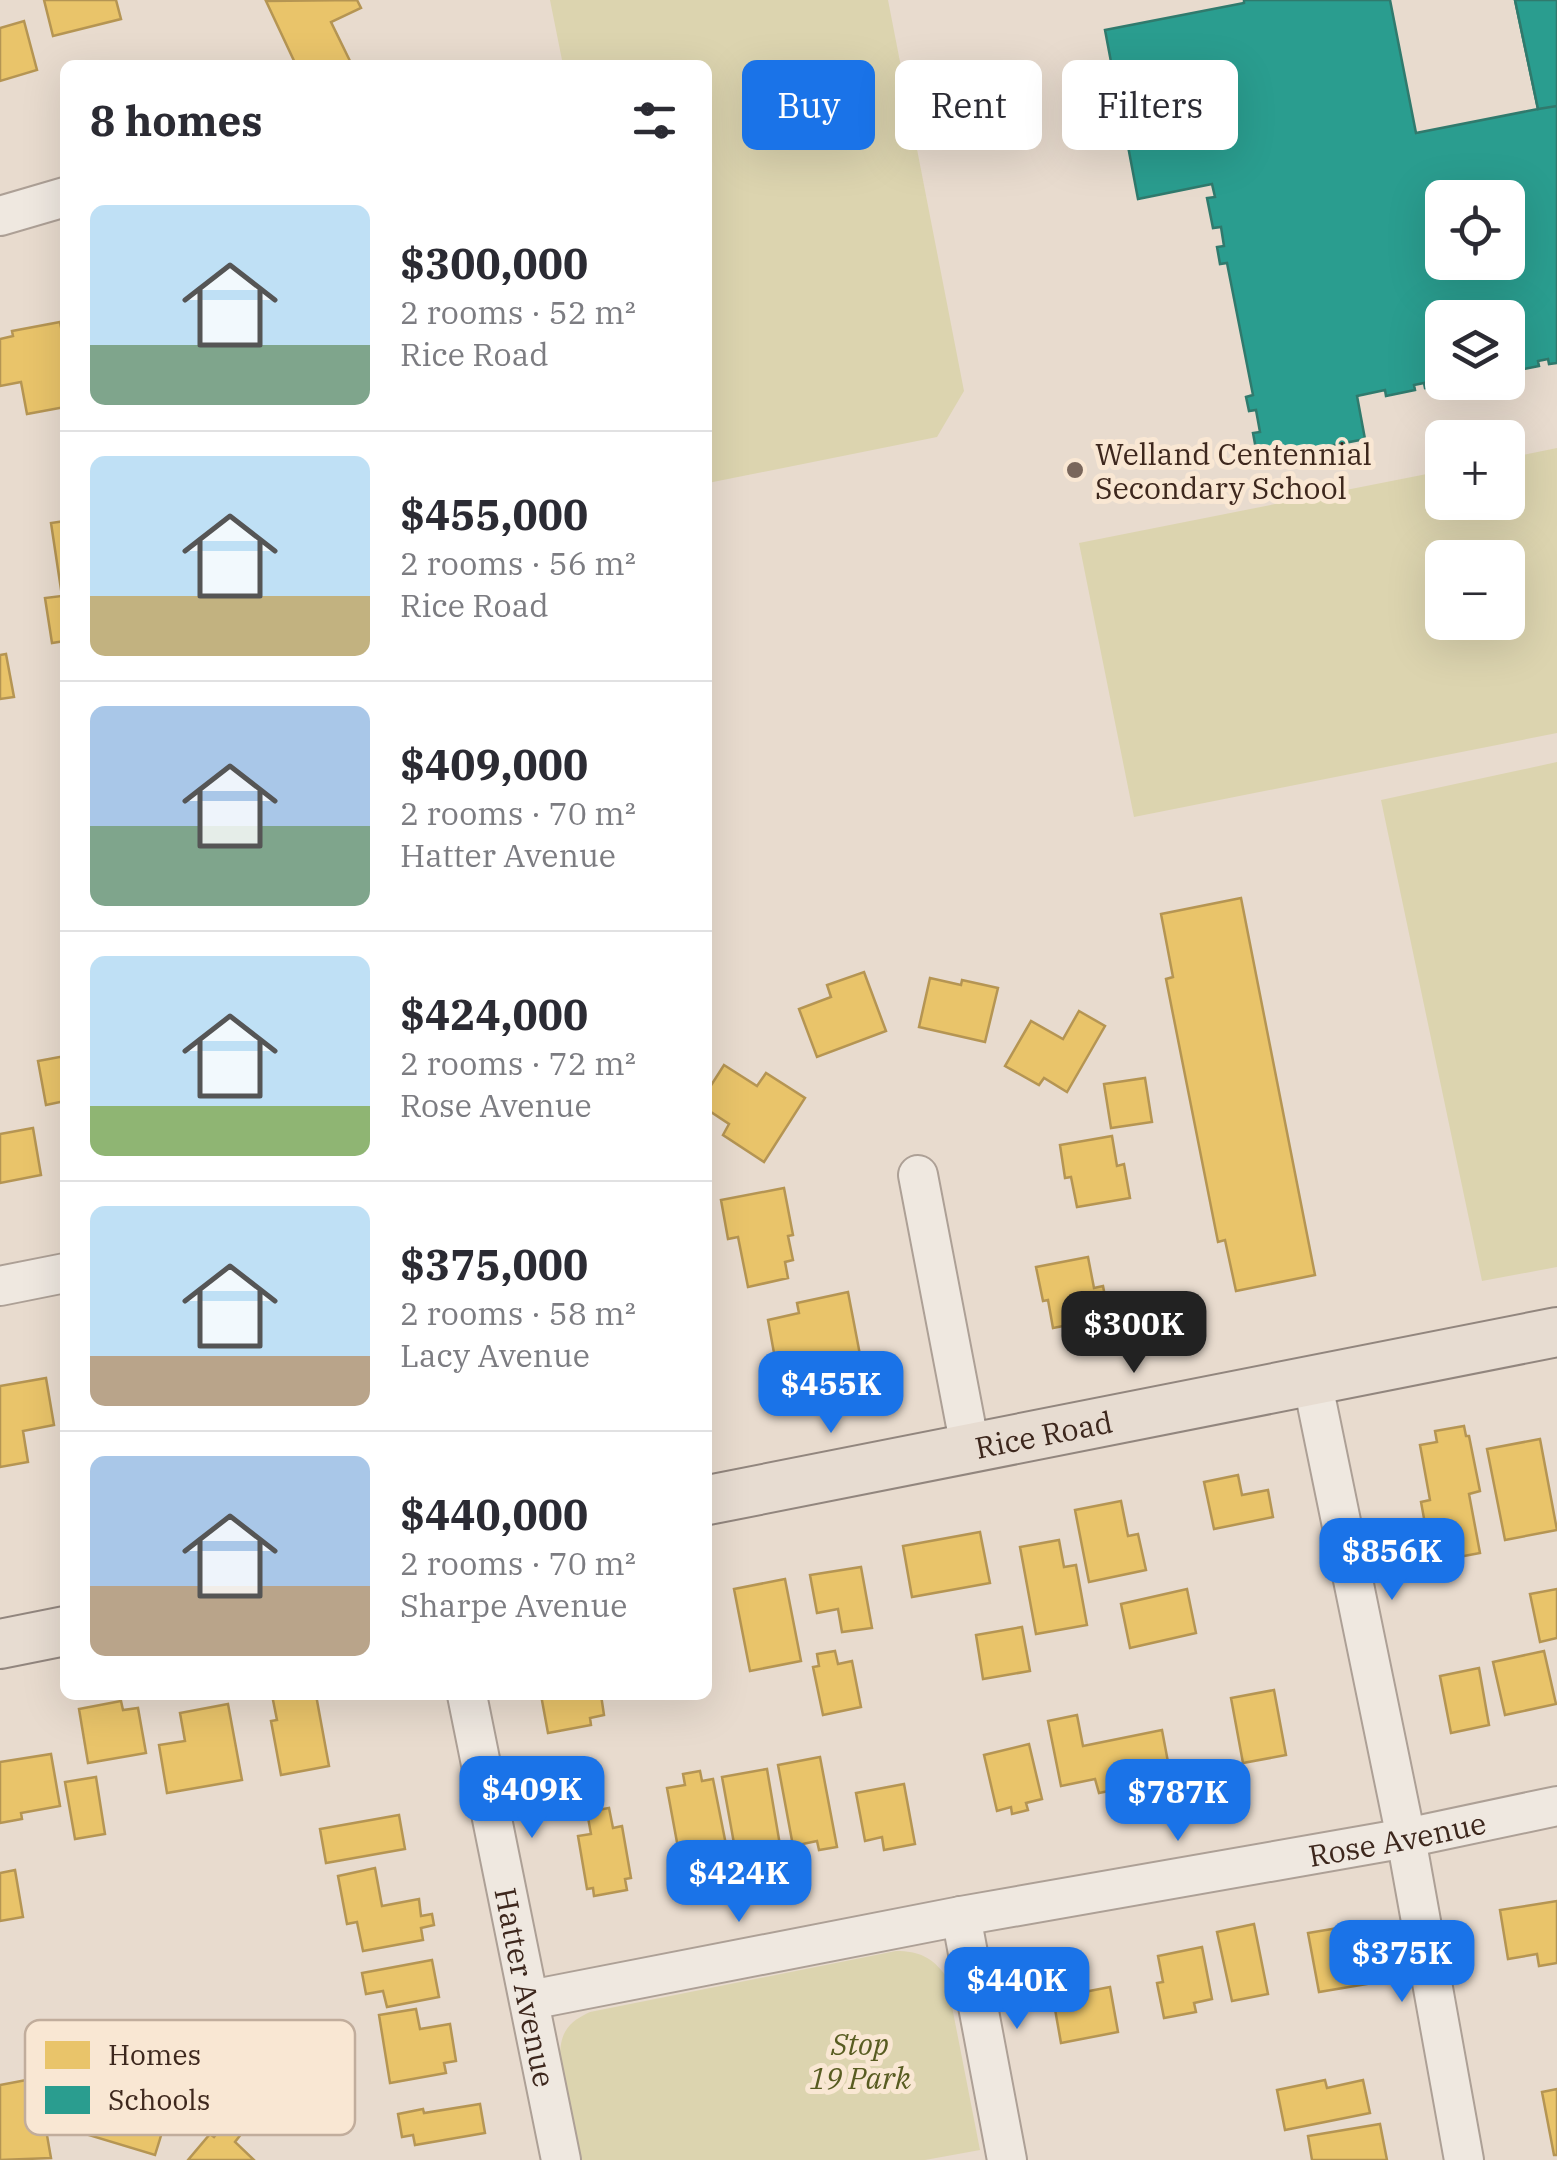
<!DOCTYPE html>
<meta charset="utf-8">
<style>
:root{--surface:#fff;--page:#f7f7f7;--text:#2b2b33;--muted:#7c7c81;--line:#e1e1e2;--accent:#1a73e8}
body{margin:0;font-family:"IBM Plex Serif",serif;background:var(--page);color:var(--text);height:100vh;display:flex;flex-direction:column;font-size:38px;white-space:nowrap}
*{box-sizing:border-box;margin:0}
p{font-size:32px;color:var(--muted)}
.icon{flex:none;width:55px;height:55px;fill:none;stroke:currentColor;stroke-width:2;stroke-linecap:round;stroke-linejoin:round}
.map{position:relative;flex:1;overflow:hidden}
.details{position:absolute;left:60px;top:60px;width:652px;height:1640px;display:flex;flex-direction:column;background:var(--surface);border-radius:15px;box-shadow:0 10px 40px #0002}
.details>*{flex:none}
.top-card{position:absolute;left:742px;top:60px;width:662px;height:90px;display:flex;gap:20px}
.buttons{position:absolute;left:1425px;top:180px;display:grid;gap:20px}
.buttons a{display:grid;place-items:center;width:100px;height:100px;border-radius:15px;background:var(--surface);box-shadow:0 10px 40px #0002;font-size:50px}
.price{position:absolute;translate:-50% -85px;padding:0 22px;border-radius:20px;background:var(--accent);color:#fff;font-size:32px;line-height:65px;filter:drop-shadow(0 2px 5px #0008)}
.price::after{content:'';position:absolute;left:50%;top:60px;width:30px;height:22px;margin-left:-15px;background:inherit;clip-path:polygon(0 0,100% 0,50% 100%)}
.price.current{background:#222;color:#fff}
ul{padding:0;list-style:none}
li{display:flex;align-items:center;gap:30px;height:250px;padding:0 30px}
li+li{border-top:2px solid var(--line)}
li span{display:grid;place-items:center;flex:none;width:280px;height:200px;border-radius:15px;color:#555}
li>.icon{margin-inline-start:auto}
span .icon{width:120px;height:120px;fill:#fffc;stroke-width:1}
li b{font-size:42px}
h2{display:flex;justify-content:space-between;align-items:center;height:120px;padding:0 30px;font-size:42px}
.pill{padding:0 35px;border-radius:15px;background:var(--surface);box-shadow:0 10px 40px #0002;font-size:35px;line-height:90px}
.pill.current{background:var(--accent);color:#fff}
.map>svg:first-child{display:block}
.green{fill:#dcd4af;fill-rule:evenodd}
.homes{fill:#e9c46a;stroke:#b59553;stroke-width:2.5}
.schools{fill:#2a9d8f;stroke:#307a6d;stroke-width:2.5;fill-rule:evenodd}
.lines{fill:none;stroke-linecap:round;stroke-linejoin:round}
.minor-casing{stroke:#ada096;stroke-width:42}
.major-casing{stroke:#92867e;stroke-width:52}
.minor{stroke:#efe8e0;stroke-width:38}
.major{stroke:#e7dcd1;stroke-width:48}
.poi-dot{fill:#79665b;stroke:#f9e7d3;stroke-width:4}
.labels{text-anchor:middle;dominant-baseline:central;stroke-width:10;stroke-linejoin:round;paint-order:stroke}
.poi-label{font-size:30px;fill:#3d271d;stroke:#f9e7d3;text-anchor:start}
.street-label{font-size:30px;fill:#3d271d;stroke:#f9e7d3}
.park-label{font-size:30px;font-style:italic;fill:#585c21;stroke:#f9e7d3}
.key{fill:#f9e7d3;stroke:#c1ad9c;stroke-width:2.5}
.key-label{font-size:28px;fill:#3d271d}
</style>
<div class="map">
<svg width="1557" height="2160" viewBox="0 0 1557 2160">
<rect width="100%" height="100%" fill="#e8dbce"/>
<!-- green -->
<g class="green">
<polygon points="550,0 888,0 964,391 937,437 708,483 708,65 563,65"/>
<path d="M1557,448V733L1134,817L1079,543L1442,471V502H1508V458ZM1442,558H1508V622H1442Z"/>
<polygon points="1557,762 1557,1267 1482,1281 1381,800"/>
<path d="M896,1951C919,1951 932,1957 946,1976L980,2150L925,2160H579C573,2129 550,2059 565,2032C571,2021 580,2017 590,2012Z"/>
</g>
<!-- homes -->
<g class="homes">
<polygon points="44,0 116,0 121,19 53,36"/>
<polygon points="357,0 361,8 331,22 351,63 346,65 296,65 266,1"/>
<polygon points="24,21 37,70 0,81 0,28"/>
<polygon points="60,322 65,348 65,407 27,414 21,382 0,386 0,339 13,336 12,331"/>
<polygon points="65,521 65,641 52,643 45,598 62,596 51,523"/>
<polygon points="6,654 14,697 0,699 0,655"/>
<polygon points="1241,898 1315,1275 1236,1291 1225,1240 1218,1242 1166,979 1173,977 1161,914"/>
<polygon points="864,972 886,1031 817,1057 799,1009 831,997 827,985"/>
<polygon points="930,978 961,985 962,980 998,988 985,1042 919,1027"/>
<polygon points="1079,1011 1105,1026 1067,1092 1044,1078 1039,1085 1005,1066 1031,1021 1063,1039"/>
<polygon points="65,1056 65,1101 46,1105 38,1061"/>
<polygon points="724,1065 757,1086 766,1073 805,1098 764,1162 723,1135 729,1124 708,1110 708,1090"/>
<polygon points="1145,1078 1152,1122 1111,1128 1104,1084"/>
<polygon points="33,1128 41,1175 0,1183 0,1134"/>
<polygon points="1112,1136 1117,1166 1124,1164 1130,1198 1077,1207 1071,1177 1065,1178 1060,1145"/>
<polygon points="784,1188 793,1235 788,1236 793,1260 785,1262 788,1278 748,1287 738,1237 728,1239 721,1200"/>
<polygon points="1088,1257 1094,1288 1103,1286 1109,1317 1053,1328 1048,1300 1043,1301 1036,1267"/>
<polygon points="848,1292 861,1360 814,1370 811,1357 776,1364 768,1320 799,1313 797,1303"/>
<polygon points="46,1378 54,1425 23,1431 28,1462 0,1467 0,1386"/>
<polygon points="1464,1426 1466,1436 1469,1436 1480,1491 1469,1494 1480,1553 1432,1562 1421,1502 1430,1500 1420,1445 1437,1442 1435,1431"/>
<polygon points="1540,1439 1557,1530 1505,1540 1487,1449"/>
<polygon points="1238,1475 1242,1495 1268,1490 1273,1517 1214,1529 1204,1482"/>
<polygon points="1121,1501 1128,1536 1138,1534 1146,1570 1089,1582 1075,1510"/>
<polygon points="980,1532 990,1583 912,1597 903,1546"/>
<polygon points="1059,1540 1064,1567 1076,1565 1087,1625 1036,1634 1020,1547"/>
<polygon points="861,1567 872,1628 842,1632 838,1609 817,1613 810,1575"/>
<polygon points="785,1579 801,1661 750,1671 734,1589"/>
<polygon points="1187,1589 1196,1633 1130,1648 1121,1604"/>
<polygon points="1557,1589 1557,1638 1540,1642 1530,1594"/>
<polygon points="1022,1627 1030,1671 983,1679 976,1635"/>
<polygon points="835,1651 838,1664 852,1661 861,1707 823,1715 813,1667 819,1666 817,1654"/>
<polygon points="1544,1651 1556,1704 1505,1715 1493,1662"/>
<polygon points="1479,1668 1489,1725 1451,1733 1440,1676"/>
<polygon points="1274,1690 1286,1755 1243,1763 1231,1698"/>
<polygon points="272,1695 316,1695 329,1766 281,1775 271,1721 277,1720"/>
<polygon points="541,1695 601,1695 604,1715 590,1718 591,1725 548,1733"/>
<polygon points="121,1701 123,1710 138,1708 146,1753 88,1763 79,1709"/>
<polygon points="228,1704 242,1780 167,1793 159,1745 185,1741 180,1713"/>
<polygon points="1077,1715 1083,1746 1162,1730 1171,1778 1099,1793 1095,1779 1061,1786 1048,1721"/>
<polygon points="1029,1744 1042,1799 1026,1803 1028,1810 1012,1814 1011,1807 997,1811 984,1755"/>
<polygon points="51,1754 60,1806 21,1813 22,1819 0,1823 0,1762"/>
<polygon points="820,1757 837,1847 819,1850 817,1841 793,1846 778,1765"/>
<polygon points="767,1769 781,1851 763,1855 765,1866 739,1871 722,1777"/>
<polygon points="700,1771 702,1781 713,1779 730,1865 725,1866 726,1874 690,1882 688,1874 683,1875 667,1788 685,1785 683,1774"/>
<polygon points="96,1777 105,1834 75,1839 65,1782"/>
<polygon points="904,1784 915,1844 884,1850 882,1837 865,1841 856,1793"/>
<polygon points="609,1808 613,1828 622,1826 631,1878 625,1879 627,1890 594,1896 593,1888 587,1889 578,1836 591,1834 587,1812"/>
<polygon points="399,1815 405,1849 326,1863 320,1829"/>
<polygon points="375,1868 382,1906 419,1899 421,1916 432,1914 434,1925 421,1928 423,1940 363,1951 357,1922 347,1924 338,1876"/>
<polygon points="15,1870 23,1917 0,1921 0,1873"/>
<polygon points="1557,1901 1557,1963 1539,1966 1537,1954 1508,1959 1500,1910"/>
<polygon points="1254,1924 1268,1994 1232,2001 1217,1932"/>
<polygon points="1356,1925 1367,1984 1319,1992 1308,1933"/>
<polygon points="1202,1947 1212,1999 1194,2003 1196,2012 1164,2018 1157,1983 1163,1982 1158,1956"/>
<polygon points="432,1960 439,1997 387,2007 383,1991 366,1994 362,1973"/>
<polygon points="1110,1987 1118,2032 1061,2043 1053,1998"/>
<polygon points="416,2009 420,2029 450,2024 456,2061 444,2063 446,2073 390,2083 379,2015"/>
<polygon points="129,2070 177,2084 155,2155 72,2130 87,2078 123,2088"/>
<polygon points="37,2078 51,2158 0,2160 0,2085"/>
<polygon points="1325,2080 1327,2088 1363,2080 1370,2113 1285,2130 1277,2090"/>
<polygon points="1557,2089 1557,2155 1554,2155 1542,2092"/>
<polygon points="480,2104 485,2133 415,2145 413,2135 402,2137 398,2114 423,2109 424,2113"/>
<polygon points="231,2116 246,2128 235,2142 254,2160 188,2160 210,2134 214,2137"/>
<polygon points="1380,2124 1387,2160 1312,2160 1308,2136"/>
</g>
<!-- schools -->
<g class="schools">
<path d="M1244,0H1390L1416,133L1538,109L1515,0H1557V363L1549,364L1548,359L1538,361L1539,366L1509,372L1508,318H1442V382L1455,383L1425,388L1424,383L1414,385L1415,390L1386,396L1385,390L1357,396L1365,439L1258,460L1253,433L1260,432L1256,410L1249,411L1246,397L1253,395L1227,263L1220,264L1217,247L1224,246L1221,227L1213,228L1207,198L1215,197L1212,184L1138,199L1124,125L1110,128L1106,106L1119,104L1105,30L1244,3ZM1442,198H1508V262H1442Z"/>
<polygon points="1515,0 1557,0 1557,106 1538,109"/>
</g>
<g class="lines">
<!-- minor casing -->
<g class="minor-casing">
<g id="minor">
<polyline points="0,216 65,197"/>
<polyline points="918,1175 970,1447"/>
<polyline points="0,1286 65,1273"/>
<polyline points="1312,1380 1406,1838 1464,2160"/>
<path id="s1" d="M467,1695L561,2160"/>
<polyline points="961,1916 1007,2160"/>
<path id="s2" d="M530,2000L961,1916L1406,1838L1557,1806"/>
</g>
</g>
<!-- major casing -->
<g class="major-casing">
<g id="major">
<path id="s3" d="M708,1500L1557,1332"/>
<polyline points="0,1644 65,1631"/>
</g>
</g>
<!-- minor -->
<use href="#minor" class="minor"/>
<!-- major -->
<use href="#major" class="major"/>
</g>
<!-- markers -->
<circle class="poi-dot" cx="1075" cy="470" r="10"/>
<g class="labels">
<!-- poi labels -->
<g class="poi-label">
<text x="1095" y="453">Welland Centennial<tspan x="1095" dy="34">Secondary School</tspan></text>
</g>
<!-- street labels -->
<g class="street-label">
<text stroke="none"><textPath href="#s3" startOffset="342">Rice Road</textPath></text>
<text stroke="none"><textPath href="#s2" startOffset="882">Rose Avenue</textPath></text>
<text stroke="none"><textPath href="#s1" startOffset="298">Hatter Avenue</textPath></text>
</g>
<!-- park labels -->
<g class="park-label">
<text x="860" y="2043">Stop<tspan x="860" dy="34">19 Park</tspan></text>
</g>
</g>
<!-- legend -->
<rect x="25" y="2020" width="330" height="115" rx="15" class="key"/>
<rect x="45" y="2041" width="45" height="28" fill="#e9c46a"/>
<rect x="45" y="2086" width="45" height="28" fill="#2a9d8f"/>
<g class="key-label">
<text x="108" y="2065">Homes</text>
<text x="108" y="2110">Schools</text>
</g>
</svg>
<div class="buttons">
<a><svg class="icon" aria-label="locate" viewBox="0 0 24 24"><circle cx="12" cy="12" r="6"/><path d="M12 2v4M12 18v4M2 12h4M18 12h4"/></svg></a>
<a><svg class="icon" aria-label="layers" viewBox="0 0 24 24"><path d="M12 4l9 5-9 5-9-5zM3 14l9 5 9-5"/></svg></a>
<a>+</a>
<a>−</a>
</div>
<b class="price current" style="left:1134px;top:1376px">$300K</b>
<b class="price" style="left:831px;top:1436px">$455K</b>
<b class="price" style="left:1392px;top:1603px">$856K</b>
<b class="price" style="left:532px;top:1841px">$409K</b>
<b class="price" style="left:1178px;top:1844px">$787K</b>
<b class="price" style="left:739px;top:1925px">$424K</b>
<b class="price" style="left:1402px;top:2005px">$375K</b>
<b class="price" style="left:1017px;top:2032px">$440K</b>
<div class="top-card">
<a class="pill current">Buy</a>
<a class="pill">Rent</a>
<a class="pill">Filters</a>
</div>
<section class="details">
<h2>8 homes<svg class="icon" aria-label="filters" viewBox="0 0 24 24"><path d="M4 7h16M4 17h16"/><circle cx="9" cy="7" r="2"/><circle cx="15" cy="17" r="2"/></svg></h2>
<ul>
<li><span style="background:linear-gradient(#bfe0f5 70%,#7fa58c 0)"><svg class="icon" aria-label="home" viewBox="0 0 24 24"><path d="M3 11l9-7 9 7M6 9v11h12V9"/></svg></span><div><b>$300,000</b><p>2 rooms · 52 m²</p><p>Rice Road</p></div></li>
<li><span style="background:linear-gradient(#bfe0f5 70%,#c2b280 0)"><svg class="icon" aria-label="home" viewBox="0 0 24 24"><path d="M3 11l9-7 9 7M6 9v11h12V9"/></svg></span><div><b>$455,000</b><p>2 rooms · 56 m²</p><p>Rice Road</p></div></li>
<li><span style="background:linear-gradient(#a9c7e8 60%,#7fa58c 0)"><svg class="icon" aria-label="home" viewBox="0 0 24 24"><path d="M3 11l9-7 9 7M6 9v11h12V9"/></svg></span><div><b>$409,000</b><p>2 rooms · 70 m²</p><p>Hatter Avenue</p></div></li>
<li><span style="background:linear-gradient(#bfe0f5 75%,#8fb573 0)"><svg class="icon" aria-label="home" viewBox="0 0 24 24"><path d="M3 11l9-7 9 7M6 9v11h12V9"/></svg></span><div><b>$424,000</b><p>2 rooms · 72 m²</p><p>Rose Avenue</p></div></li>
<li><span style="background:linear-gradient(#bfe0f5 75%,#b9a48a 0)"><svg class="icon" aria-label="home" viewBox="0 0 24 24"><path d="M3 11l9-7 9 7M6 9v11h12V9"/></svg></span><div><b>$375,000</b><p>2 rooms · 58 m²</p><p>Lacy Avenue</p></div></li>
<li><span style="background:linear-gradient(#a9c7e8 65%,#b9a48a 0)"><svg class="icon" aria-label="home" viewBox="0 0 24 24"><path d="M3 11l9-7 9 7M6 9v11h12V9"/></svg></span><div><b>$440,000</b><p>2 rooms · 70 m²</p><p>Sharpe Avenue</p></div></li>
</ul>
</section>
</div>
